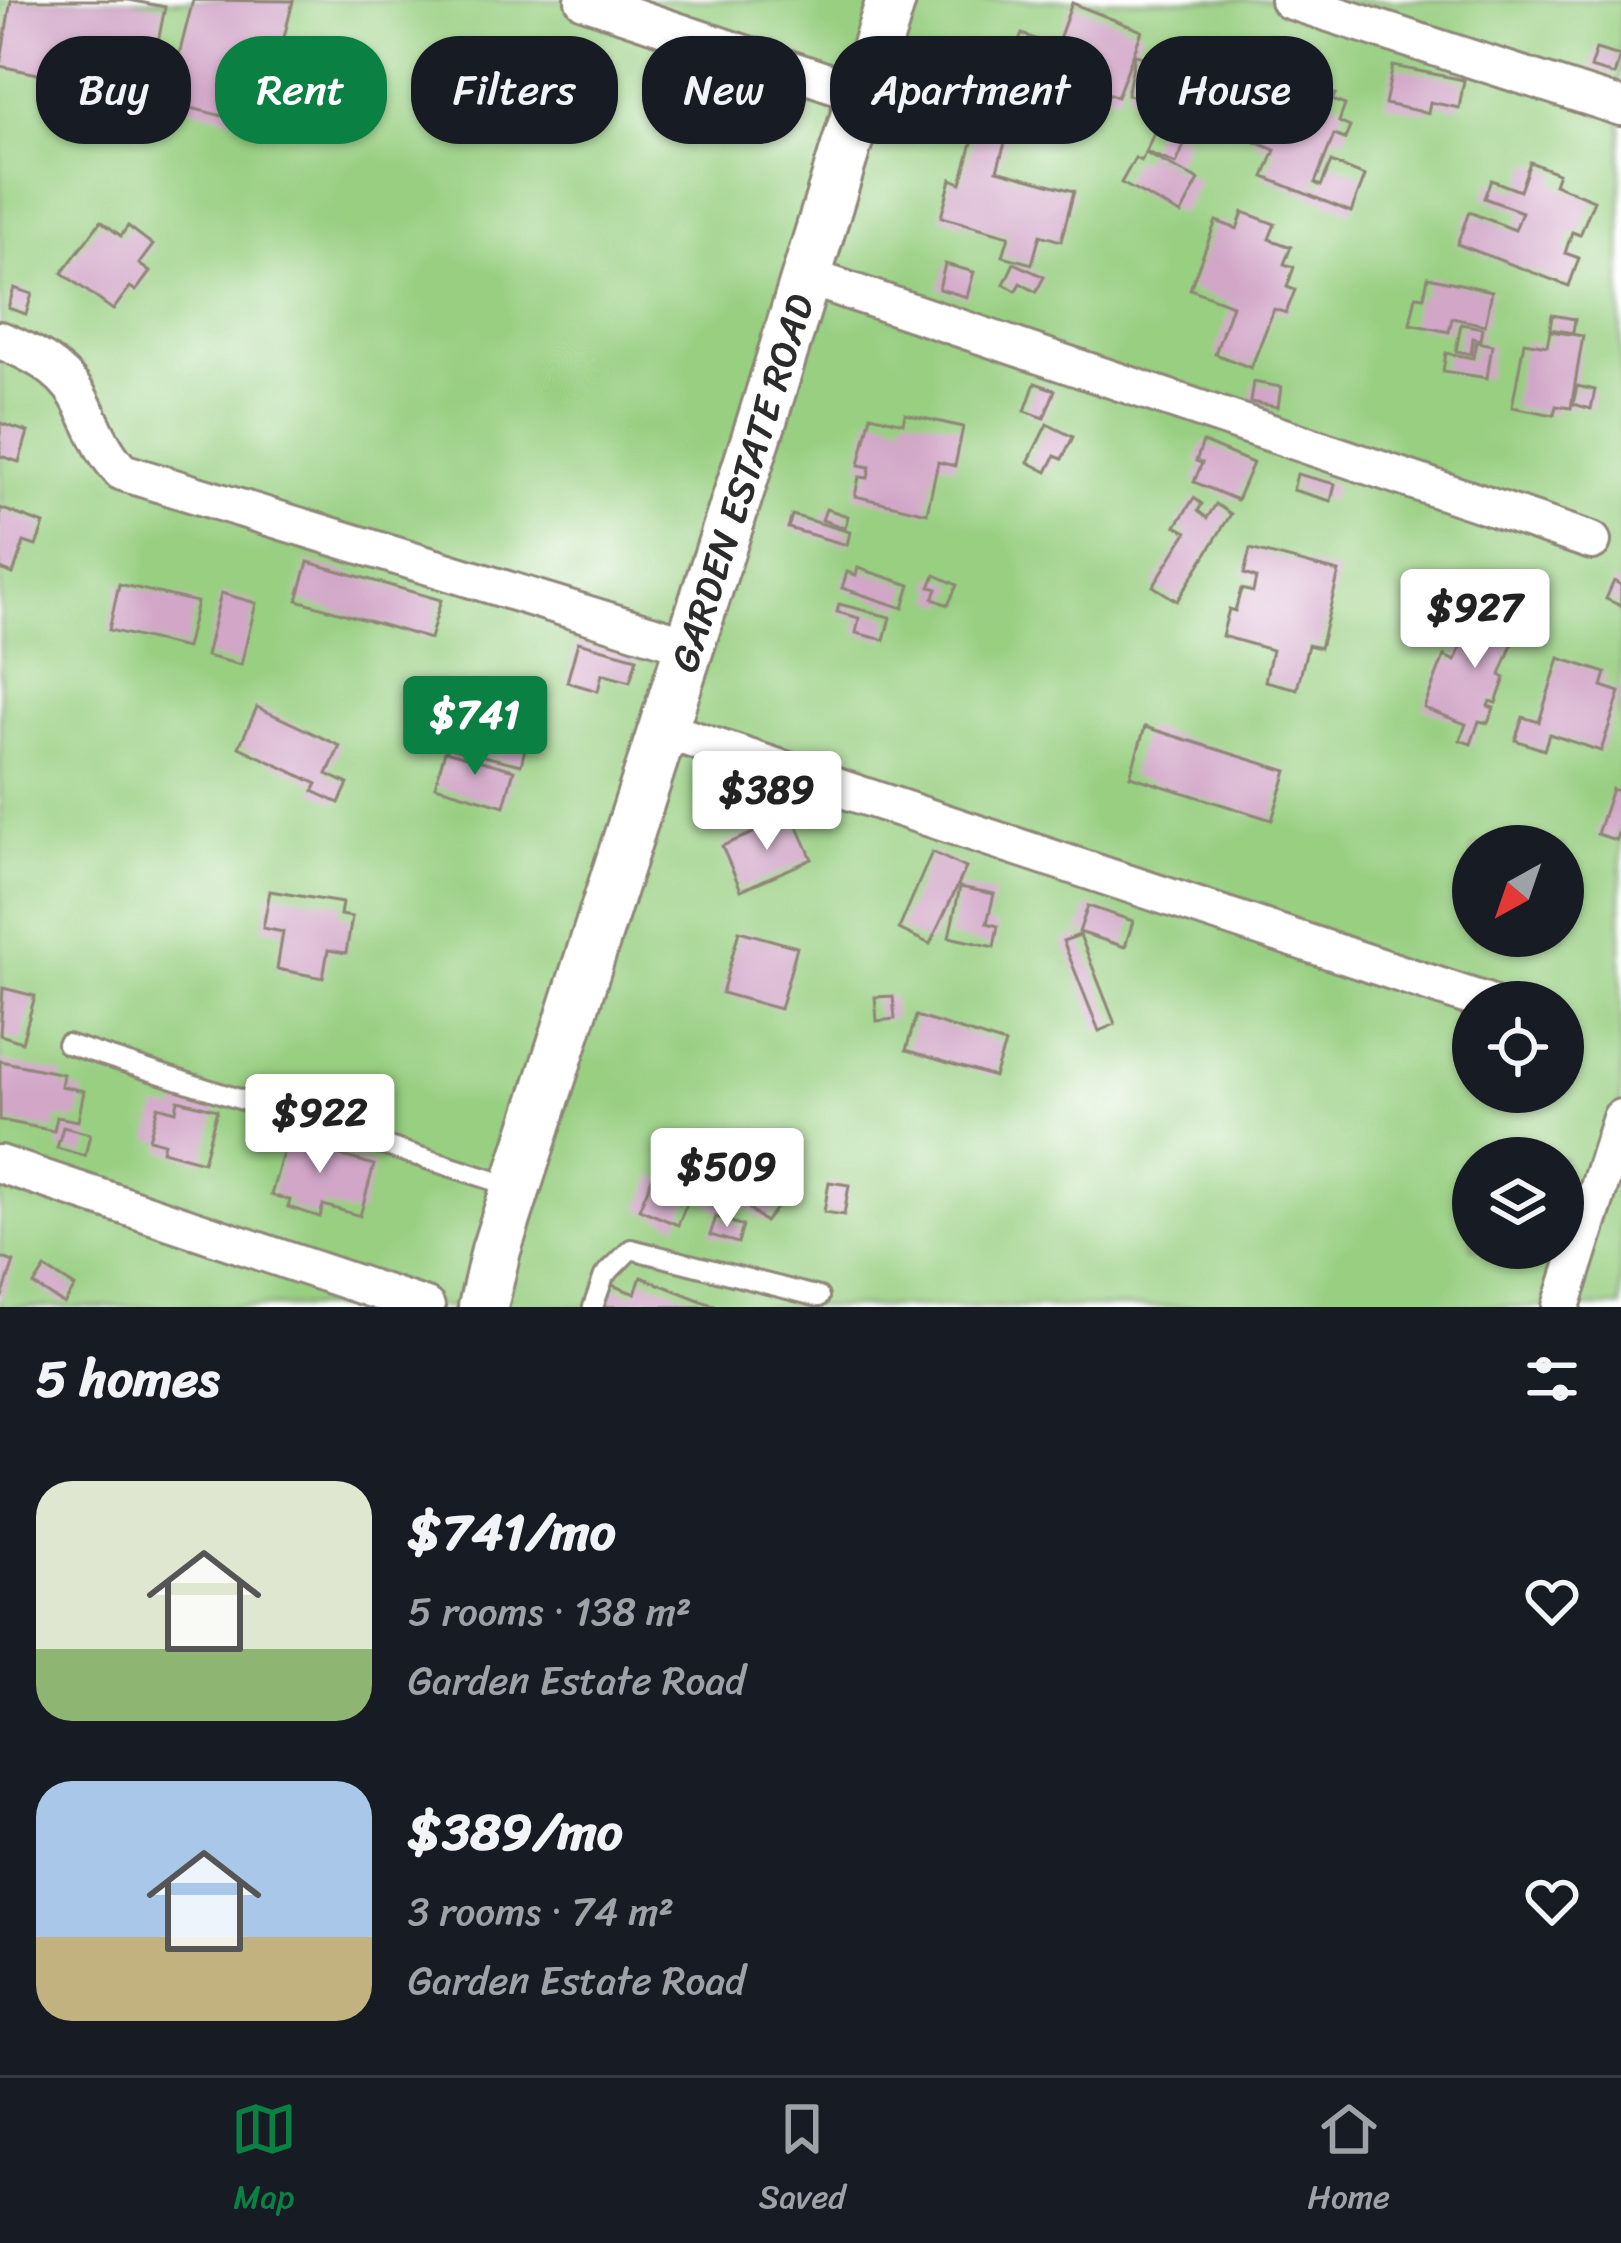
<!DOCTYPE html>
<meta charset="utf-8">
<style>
:root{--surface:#171b24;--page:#20242c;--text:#f1f3f6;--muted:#9ea1a6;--line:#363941;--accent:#0b8043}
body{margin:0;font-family:Sriracha,sans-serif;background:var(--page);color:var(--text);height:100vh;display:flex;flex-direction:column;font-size:45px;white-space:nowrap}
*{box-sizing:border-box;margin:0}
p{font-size:39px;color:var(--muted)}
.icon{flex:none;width:66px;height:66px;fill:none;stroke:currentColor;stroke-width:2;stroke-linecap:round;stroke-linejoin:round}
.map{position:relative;height:1307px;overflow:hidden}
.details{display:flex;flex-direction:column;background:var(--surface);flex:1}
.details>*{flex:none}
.guide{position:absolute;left:36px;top:36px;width:1551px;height:108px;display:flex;gap:24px}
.needle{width:78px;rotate:220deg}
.controls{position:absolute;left:1452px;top:825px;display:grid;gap:24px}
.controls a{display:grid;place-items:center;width:132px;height:132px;border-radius:50%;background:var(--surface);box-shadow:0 3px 9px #0004;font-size:60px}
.price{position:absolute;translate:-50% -102px;padding:0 27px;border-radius:12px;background:#fff;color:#222;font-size:39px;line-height:78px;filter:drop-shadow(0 3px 6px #0008)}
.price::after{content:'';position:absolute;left:50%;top:72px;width:36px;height:27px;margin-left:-18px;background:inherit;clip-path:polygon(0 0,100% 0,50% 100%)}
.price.on{background:var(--accent);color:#fff}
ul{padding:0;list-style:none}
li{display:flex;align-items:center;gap:36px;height:300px;padding:0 36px}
li span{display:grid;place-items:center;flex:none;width:336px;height:240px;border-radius:36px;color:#555}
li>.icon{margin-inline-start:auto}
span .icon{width:144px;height:144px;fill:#fffc;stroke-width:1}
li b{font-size:51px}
h2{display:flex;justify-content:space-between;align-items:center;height:144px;padding:0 36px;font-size:51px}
.chip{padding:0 42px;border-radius:48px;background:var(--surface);box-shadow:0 3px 9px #0004;font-size:42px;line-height:108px}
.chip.on{background:var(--accent);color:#fff}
.tab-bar{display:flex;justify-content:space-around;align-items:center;height:168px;border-top:3px solid var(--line);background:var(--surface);font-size:33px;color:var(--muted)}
.tab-bar a{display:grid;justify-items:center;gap:6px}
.tab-bar .on{color:var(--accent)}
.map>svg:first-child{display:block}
.green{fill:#98cf81;stroke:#627d56;stroke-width:3;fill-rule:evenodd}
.building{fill:#d1a6c7}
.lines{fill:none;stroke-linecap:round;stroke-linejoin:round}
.service-casing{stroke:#8f8678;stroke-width:24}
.minor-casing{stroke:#8f8678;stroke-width:42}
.tertiary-casing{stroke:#8f8678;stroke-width:54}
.service{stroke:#fff;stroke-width:18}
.minor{stroke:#fff;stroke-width:36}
.tertiary{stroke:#fff;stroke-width:48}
.labels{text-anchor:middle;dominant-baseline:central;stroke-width:12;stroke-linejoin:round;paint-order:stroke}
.street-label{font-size:39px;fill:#2b2b2b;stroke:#fff}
</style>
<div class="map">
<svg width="1621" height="1307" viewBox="0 0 1621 1307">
<rect width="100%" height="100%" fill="#fff"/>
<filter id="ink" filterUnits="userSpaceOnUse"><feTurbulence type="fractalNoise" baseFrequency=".00833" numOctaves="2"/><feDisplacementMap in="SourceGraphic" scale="24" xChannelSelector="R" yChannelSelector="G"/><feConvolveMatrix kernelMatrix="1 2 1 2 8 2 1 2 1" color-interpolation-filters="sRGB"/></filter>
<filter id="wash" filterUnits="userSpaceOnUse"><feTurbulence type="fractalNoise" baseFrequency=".004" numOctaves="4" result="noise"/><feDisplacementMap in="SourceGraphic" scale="48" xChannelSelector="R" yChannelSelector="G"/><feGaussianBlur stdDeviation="2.7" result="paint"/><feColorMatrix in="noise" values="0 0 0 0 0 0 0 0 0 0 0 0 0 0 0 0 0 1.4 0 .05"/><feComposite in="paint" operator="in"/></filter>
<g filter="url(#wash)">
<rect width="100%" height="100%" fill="#f3e1c5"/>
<!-- green -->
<path class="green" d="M0,0H1621V1307H0ZM1473,846H1563V936H1473ZM1473,1002H1563V1092H1473ZM1473,1158H1563V1248H1473Z"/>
<g id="blocks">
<!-- building -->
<g class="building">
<polygon points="11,0 129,0 165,7 147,97 0,66"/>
<polygon points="193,0 293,1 262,126 167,102"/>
<polygon points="1072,3 1142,31 1117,97 1078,81 1067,110 1035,98 1041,82 1008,69 1022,34 1056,47"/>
<polygon points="1596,49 1620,56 1614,75 1590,68"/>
<polygon points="1135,55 1144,57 1136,97 1127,95"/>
<polygon points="1393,66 1464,80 1459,108 1430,102 1428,113 1385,104"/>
<polygon points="1178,71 1195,78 1181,114 1164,107"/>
<polygon points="1308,83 1335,94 1332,100 1345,105 1339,122 1350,127 1345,139 1334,135 1315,183 1321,186 1331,162 1365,176 1351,212 1264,177 1275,150 1253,141 1265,109 1281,116 1291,90 1303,95"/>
<polygon points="987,102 1015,110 1010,125 983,117"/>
<polygon points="977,124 1008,133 997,170 1074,191 1061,241 1040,235 1032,264 1003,256 1009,236 941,217 951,179 961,183"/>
<polygon points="1157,125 1187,138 1176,164 1146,152"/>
<polygon points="1145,153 1199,180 1181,214 1121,183 1135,158 1141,161"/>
<polygon points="1530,162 1558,173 1554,184 1594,200 1580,235 1572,232 1565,253 1579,258 1569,286 1457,244 1469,212 1515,230 1522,212 1484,198 1491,180 1520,191"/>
<polygon points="1243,212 1275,224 1269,239 1291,247 1284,264 1294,267 1287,287 1295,290 1286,313 1274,309 1251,368 1215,354 1232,305 1190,289 1216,221 1237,229"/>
<polygon points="101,221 121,236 128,226 153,245 139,264 150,272 136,291 130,287 113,310 62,273"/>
<polygon points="1014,263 1044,277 1036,292 1020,283 1016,291 1004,284"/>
<polygon points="945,264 974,272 967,297 939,289"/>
<polygon points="1428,277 1492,291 1485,325 1452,318 1449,332 1410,324 1416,296 1424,297"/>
<polygon points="14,288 32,294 26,314 8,308"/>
<polygon points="1552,315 1575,319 1573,333 1550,329"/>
<polygon points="1461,324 1482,328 1480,340 1473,338 1471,354 1456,351"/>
<polygon points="1550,331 1583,336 1571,408 1556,406 1554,415 1512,407 1524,342 1547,346"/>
<polygon points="1476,342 1492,345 1487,378 1443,371 1446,353 1473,358"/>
<polygon points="1253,382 1281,387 1278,407 1250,402"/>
<polygon points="1035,383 1055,390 1044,418 1025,411"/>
<polygon points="1577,386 1595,390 1591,409 1573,404"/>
<polygon points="905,414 963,427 955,466 938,462 927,513 855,496 859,477 868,478 870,467 859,465 871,415 903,423"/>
<polygon points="0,423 28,432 19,462 0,456"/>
<polygon points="1047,424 1073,437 1062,459 1055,456 1047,472 1028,462"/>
<polygon points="1203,442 1253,463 1237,500 1194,482 1202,463 1196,461"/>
<polygon points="1297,474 1335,484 1331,501 1293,490"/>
<polygon points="1194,498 1202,504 1198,511 1207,518 1216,504 1231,514 1177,601 1153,586 1187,532 1176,526"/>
<polygon points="0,508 44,524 36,546 24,542 13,574 0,569"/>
<polygon points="826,509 848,516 845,528 822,520"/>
<polygon points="792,515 850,532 847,545 788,528"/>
<polygon points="1250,549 1339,572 1320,648 1308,645 1297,689 1265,681 1272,650 1222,636 1229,609 1235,611 1241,589 1253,592 1256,578 1244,574"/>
<polygon points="308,562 441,600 430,639 297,600"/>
<polygon points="858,568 910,585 903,608 842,588 847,572 856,575"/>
<polygon points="935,575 957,585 948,605 933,599 937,589 930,587"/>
<polygon points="1614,581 1621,585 1621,606 1606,599"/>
<polygon points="119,584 197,602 186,648 109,630"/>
<polygon points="221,593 256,603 241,665 206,656"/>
<polygon points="839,604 890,617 884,640 856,633 859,618 837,612"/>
<polygon points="1477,604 1521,621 1500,675 1505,678 1496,703 1490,701 1488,706 1494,708 1488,723 1479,721 1471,744 1460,740 1466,724 1424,708 1444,656 1455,661"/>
<polygon points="578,642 637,658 630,682 602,674 598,691 567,682"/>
<polygon points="1559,658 1606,673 1602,686 1620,692 1601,751 1549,734 1544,750 1515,740 1523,717 1539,722"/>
<polygon points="490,688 537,699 521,765 454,749 463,708 484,713"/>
<polygon points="257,707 340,746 327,774 348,784 339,803 313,791 317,784 239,747"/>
<polygon points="1145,727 1287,771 1272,820 1130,776"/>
<polygon points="445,751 514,770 504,806 435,786"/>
<polygon points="1612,789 1621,792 1621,824 1616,840 1597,834"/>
<polygon points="793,816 812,859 741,890 722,846"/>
<polygon points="932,852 966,868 930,944 899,929"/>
<polygon points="960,887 994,894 987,923 998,926 994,947 949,937"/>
<polygon points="270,891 342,903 340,915 352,917 346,953 328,950 323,978 277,969 283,932 263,928"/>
<polygon points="1088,906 1133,921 1125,947 1079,932"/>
<polygon points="739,931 797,947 780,1009 722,993"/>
<polygon points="1080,935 1115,1024 1099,1031 1063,941"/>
<polygon points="3,988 35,996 22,1042 0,1035"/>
<polygon points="893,996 895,1019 877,1021 875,997"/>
<polygon points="916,1016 1005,1044 994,1077 906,1050"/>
<polygon points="0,1061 63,1074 61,1086 84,1091 78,1121 57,1117 54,1131 0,1120"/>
<polygon points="178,1100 217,1110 203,1162 162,1151 164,1143 149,1139 158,1106 176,1111"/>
<polygon points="63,1127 90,1134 85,1156 57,1148"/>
<polygon points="290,1128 332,1140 329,1152 374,1165 360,1216 323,1205 320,1217 288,1207 290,1200 271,1195"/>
<polygon points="697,1135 716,1151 684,1188 665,1171"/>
<polygon points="729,1143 760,1170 750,1182 778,1206 765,1222 737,1198 723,1215 690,1187"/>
<polygon points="653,1176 691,1193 678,1225 639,1209"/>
<polygon points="829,1182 849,1185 844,1215 824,1212"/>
<polygon points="716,1217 743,1226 738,1243 710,1235"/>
<polygon points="0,1257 14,1262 1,1300 0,1300"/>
<polygon points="45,1268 75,1287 64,1304 34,1285"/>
<polygon points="641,1277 717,1307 603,1307 612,1285 635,1294"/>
</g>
</g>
</g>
<g filter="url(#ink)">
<use href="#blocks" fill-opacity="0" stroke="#8f8678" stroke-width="3"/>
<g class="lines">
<!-- service casing -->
<g class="service-casing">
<g id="service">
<polyline points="67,1044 514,1187"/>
<polyline points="593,1307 604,1276 631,1249 819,1297"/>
</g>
</g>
<!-- minor casing -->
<g class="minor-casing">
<g id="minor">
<polyline points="584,0 860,93"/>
<polyline points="1289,0 1621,107"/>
<polyline points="805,276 1592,541"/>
<path d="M0,340C30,352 61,367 78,396C93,423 100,449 122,472L687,645"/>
<polyline points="661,729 1486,1002"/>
<polyline points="0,1164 426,1307"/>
<polyline points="1561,1307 1621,1118"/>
</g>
</g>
<!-- tertiary casing -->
<g class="tertiary-casing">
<g id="tertiary">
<path id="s1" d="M483,1307L496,1250L764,414L891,0"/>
</g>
</g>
<!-- service -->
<use href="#service" class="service"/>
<!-- minor -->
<use href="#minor" class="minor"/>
<!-- tertiary -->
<use href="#tertiary" class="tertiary"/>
</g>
</g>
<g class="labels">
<!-- street labels -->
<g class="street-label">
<text stroke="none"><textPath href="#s1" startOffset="864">GARDEN ESTATE ROAD</textPath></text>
</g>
</g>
</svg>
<div class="controls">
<a><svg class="needle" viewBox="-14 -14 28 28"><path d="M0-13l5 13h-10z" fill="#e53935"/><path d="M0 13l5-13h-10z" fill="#9ea1a6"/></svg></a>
<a><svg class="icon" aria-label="locate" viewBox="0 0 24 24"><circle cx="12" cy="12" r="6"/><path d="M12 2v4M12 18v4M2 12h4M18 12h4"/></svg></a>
<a><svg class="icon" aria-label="layers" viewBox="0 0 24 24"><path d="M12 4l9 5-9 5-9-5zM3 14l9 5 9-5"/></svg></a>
</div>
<b class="price" style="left:1475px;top:671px">$927</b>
<b class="price on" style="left:475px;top:778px">$741</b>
<b class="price" style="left:767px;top:853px">$389</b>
<b class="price" style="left:320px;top:1176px">$922</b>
<b class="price" style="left:727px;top:1230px">$509</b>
<div class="guide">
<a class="chip">Buy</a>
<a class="chip on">Rent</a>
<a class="chip">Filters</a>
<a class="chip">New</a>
<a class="chip">Apartment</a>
<a class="chip">House</a>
</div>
</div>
<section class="details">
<h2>5 homes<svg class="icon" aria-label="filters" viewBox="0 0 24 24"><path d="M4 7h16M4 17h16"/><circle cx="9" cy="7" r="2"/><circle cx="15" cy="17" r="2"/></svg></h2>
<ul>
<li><span style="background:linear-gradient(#dfe7d0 70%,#8fb573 0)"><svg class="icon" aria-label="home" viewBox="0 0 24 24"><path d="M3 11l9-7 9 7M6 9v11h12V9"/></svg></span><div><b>$741/mo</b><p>5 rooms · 138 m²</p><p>Garden Estate Road</p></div><svg class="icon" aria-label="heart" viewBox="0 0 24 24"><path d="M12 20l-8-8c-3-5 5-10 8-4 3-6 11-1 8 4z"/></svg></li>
<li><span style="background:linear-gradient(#a9c7e8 65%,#c2b280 0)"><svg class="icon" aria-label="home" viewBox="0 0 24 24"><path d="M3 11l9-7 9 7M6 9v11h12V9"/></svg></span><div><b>$389/mo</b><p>3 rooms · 74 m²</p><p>Garden Estate Road</p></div><svg class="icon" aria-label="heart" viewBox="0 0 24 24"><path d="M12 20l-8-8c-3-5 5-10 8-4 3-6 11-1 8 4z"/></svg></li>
</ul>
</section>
<nav class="tab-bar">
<a class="on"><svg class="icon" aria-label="map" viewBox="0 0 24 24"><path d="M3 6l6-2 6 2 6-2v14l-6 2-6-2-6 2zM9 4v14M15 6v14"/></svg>Map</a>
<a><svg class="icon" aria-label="saved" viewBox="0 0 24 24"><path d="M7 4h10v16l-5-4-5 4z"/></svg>Saved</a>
<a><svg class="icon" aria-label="home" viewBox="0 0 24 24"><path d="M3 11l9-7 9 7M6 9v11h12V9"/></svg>Home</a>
</nav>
